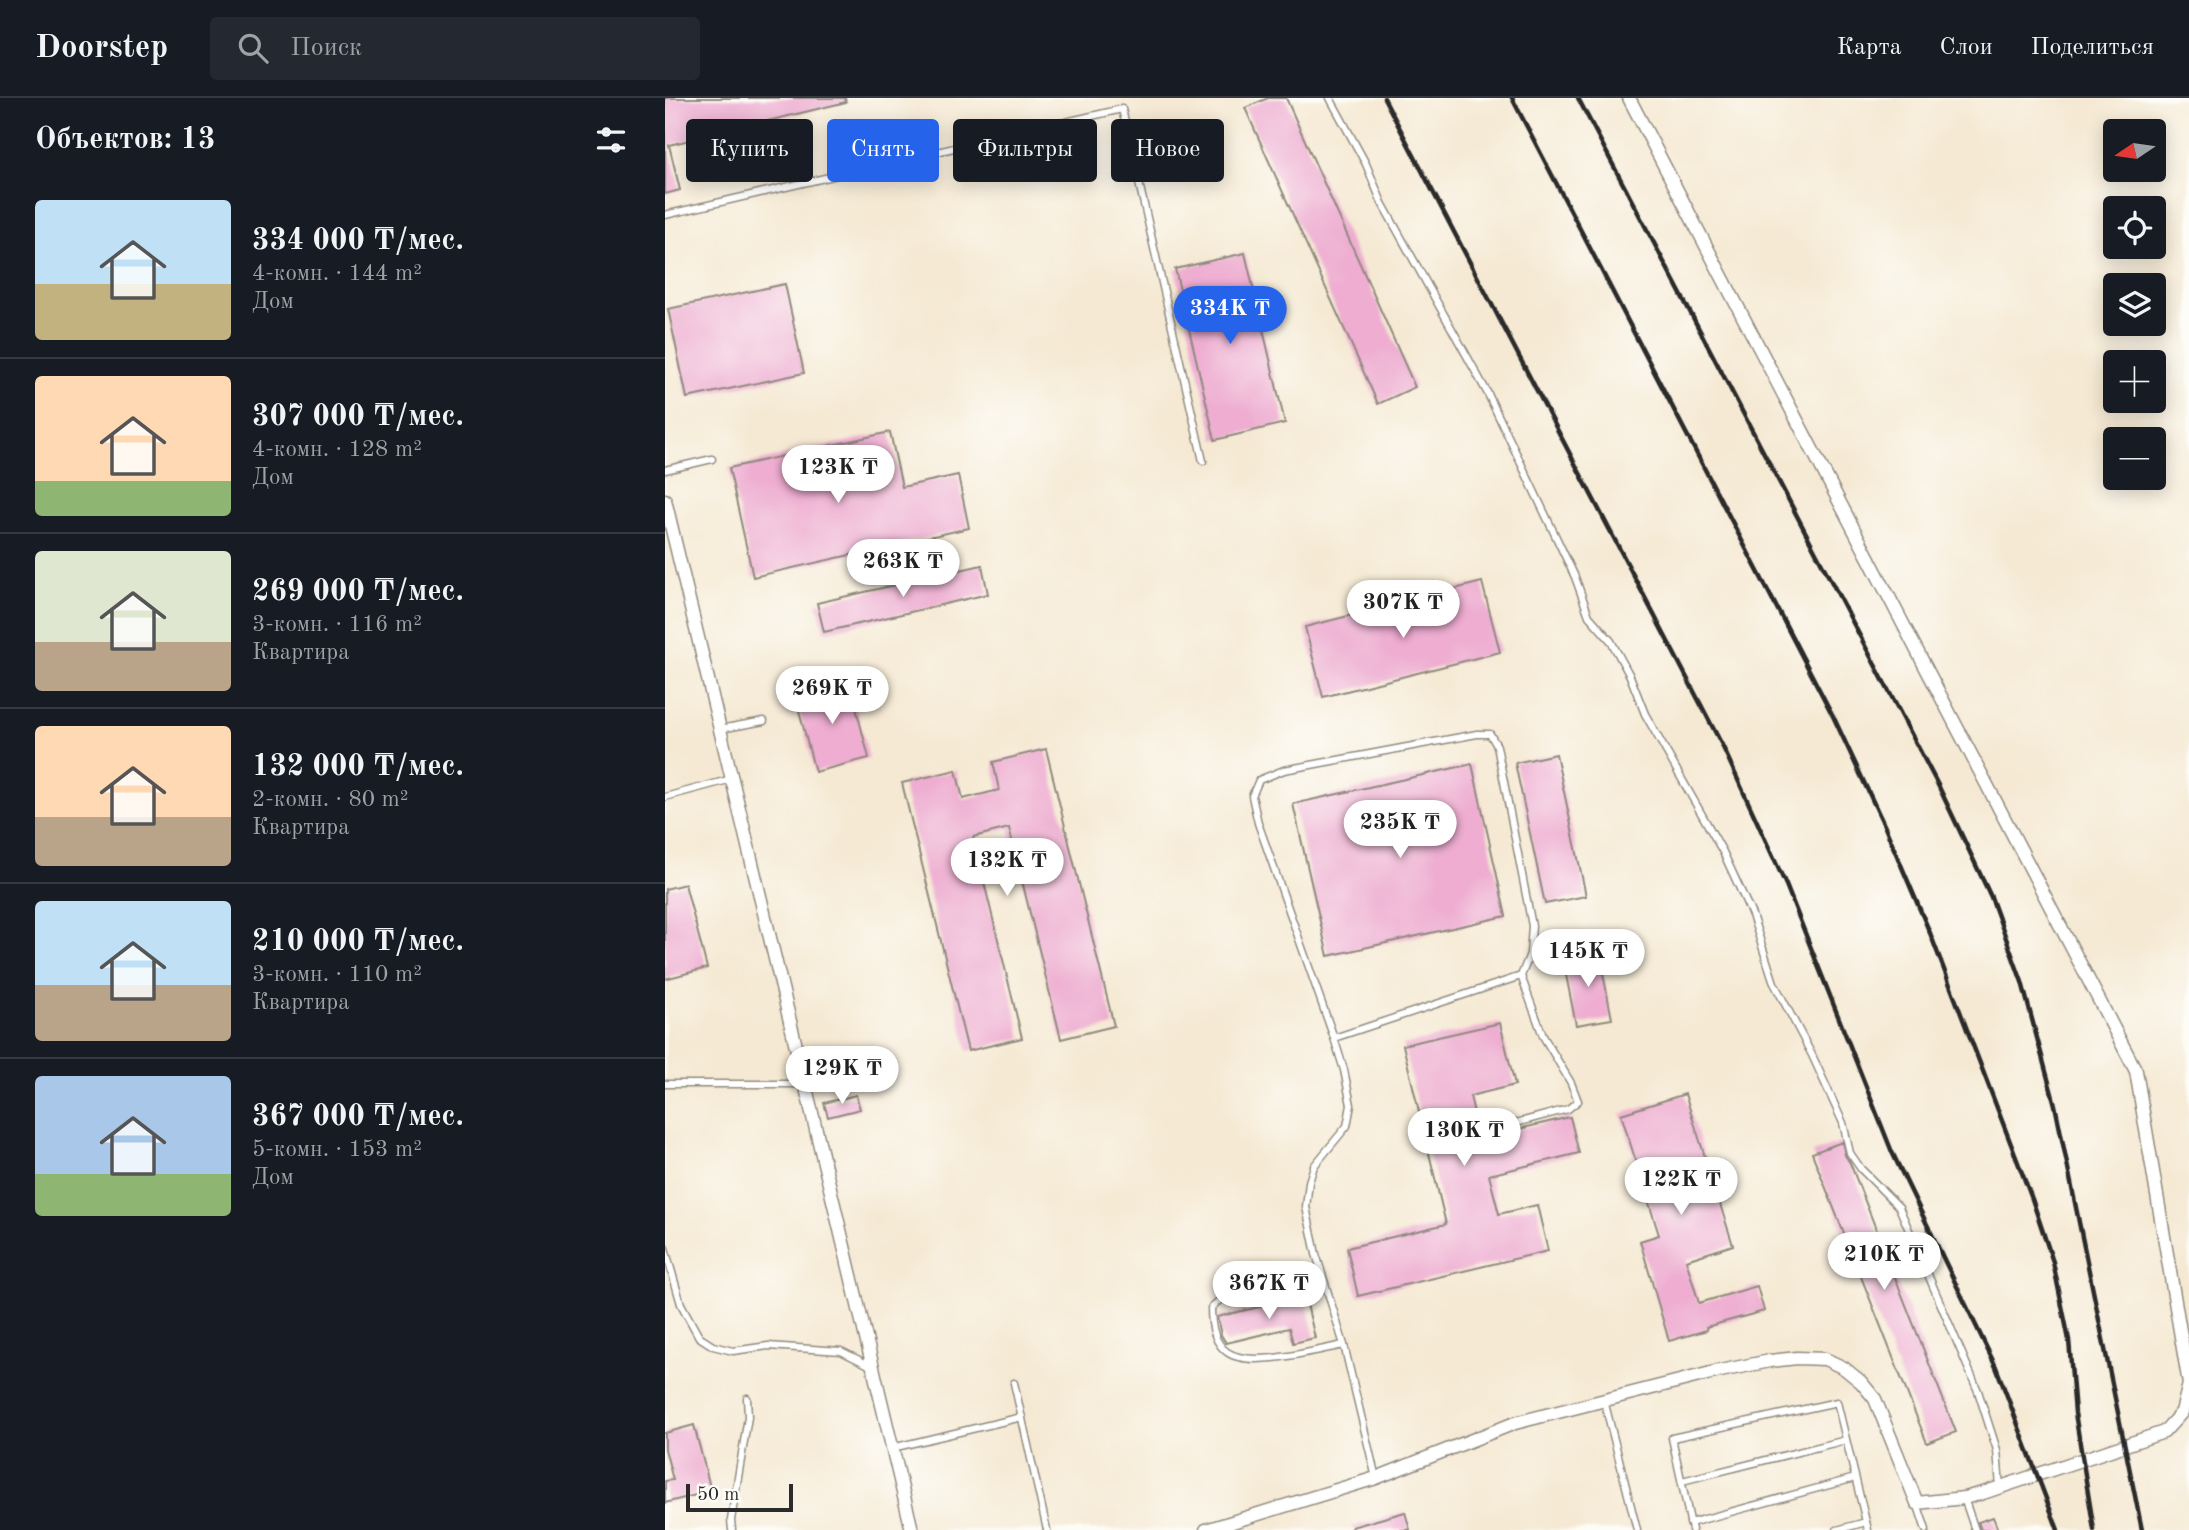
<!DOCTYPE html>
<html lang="ru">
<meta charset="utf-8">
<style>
:root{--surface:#171b24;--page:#242831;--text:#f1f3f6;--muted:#9ea1a6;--line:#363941;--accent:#2563eb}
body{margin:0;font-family:"Old Standard TT",serif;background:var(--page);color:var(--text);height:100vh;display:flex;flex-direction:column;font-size:26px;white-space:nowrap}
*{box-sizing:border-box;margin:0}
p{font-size:23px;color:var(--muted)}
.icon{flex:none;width:38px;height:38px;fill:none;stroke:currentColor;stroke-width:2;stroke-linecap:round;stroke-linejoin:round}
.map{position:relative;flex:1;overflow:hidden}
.side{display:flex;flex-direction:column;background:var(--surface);width:665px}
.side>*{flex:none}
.hud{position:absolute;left:21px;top:21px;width:665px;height:63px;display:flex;gap:14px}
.needle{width:46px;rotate:257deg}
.fabs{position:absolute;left:1438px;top:21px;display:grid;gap:14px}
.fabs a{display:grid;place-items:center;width:63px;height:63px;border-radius:7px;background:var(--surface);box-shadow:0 4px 18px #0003;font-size:35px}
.scale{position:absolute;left:21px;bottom:18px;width:107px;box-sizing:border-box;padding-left:7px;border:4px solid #2b2b2b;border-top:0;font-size:19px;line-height:24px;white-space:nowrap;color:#2b2b2b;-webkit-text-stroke:5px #fdfcf7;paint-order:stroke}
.price{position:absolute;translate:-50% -60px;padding:0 16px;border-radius:24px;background:#fff;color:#222;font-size:23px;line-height:46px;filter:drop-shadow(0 2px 4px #0008)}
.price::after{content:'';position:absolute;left:50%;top:42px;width:21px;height:16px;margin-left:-10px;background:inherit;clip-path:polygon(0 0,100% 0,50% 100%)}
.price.active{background:var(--accent);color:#fff}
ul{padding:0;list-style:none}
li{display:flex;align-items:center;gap:21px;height:175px;padding:0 35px}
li+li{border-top:2px solid var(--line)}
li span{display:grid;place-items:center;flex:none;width:196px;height:140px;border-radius:7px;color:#555}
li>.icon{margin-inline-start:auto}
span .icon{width:84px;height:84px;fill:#fffc;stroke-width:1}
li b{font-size:30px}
h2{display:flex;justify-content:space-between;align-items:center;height:84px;padding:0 35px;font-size:30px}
.chip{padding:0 24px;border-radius:7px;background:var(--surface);box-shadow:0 4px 18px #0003;font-size:24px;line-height:63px}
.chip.active{background:var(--accent);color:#fff}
header{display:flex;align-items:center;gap:42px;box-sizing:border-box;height:98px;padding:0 35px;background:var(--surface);border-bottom:2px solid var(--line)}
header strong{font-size:33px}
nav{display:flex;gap:38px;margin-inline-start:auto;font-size:24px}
.search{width:490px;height:63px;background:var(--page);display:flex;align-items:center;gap:18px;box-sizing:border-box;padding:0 24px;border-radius:7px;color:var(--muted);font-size:26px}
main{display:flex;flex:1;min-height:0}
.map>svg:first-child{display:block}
.building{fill:#eeadd1}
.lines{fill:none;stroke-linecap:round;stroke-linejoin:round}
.lane-casing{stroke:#908a7f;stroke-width:9}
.street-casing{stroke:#908a7f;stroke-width:15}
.lane{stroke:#fff;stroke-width:6}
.street{stroke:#fff;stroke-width:12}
.rail{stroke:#2b2b2b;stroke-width:4.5}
</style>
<header>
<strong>Doorstep</strong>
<div class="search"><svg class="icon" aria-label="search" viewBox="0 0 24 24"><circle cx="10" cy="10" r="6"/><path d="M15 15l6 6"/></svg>Поиск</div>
<nav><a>Карта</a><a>Слои</a><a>Поделиться</a></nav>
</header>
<main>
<section class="side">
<h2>Объектов: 13<svg class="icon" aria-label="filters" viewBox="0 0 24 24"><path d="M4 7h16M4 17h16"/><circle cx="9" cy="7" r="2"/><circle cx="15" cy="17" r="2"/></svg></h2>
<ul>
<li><span style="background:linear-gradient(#bfe0f5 60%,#c2b280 0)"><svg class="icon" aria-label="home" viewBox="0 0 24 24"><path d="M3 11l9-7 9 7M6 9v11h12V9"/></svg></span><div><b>334 000 ₸/мес.</b><p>4-комн. · 144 m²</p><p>Дом</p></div></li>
<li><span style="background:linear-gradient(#ffd9b3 75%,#8fb573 0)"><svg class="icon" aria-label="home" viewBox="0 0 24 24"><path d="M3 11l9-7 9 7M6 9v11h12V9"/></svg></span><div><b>307 000 ₸/мес.</b><p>4-комн. · 128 m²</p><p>Дом</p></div></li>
<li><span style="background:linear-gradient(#dfe7d0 65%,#b9a48a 0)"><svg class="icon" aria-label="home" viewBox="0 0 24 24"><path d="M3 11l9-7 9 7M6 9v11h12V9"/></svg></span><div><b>269 000 ₸/мес.</b><p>3-комн. · 116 m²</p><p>Квартира</p></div></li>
<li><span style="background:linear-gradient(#ffd9b3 65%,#b9a48a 0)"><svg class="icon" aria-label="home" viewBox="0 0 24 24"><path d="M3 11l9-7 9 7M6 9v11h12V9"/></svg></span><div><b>132 000 ₸/мес.</b><p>2-комн. · 80 m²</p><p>Квартира</p></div></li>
<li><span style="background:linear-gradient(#bfe0f5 60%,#b9a48a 0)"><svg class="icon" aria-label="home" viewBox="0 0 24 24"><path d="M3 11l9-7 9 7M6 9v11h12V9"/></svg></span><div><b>210 000 ₸/мес.</b><p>3-комн. · 110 m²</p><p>Квартира</p></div></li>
<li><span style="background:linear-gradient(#a9c7e8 70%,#8fb573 0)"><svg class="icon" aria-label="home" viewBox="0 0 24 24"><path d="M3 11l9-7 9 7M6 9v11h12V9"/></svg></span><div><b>367 000 ₸/мес.</b><p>5-комн. · 153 m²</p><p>Дом</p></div></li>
</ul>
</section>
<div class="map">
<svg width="1524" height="1432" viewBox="0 0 1524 1432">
<rect width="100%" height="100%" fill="#fdfcf7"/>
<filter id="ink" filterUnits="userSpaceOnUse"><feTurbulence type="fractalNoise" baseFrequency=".0143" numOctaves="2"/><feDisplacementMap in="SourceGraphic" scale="14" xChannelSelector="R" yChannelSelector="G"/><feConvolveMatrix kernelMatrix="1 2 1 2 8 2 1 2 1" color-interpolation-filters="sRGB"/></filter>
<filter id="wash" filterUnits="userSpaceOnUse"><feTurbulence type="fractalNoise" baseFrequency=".00686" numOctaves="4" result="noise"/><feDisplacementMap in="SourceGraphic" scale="28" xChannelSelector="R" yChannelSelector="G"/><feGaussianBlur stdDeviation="1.57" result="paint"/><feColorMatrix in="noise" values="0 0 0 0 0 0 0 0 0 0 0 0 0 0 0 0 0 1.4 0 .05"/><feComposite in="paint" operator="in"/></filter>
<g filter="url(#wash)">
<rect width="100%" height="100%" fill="#f5e9d3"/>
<g id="blocks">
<!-- building -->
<g class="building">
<polygon points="0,0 180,0 181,4 4,47 15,92 0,96"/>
<polygon points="603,0 621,0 750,289 713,306 580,10"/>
<polygon points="580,155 620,325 550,342 510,171"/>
<polygon points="120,186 139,275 22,300 3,211"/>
<polygon points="225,334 237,389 293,377 304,430 88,479 64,370"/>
<polygon points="317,467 323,496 159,534 152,505"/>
<polygon points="817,484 835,554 658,599 640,529"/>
<polygon points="184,583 204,660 150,674 130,597"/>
<polygon points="381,651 449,928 396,941 344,730 308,739 357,940 303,953 237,685 291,672 298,701 334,692 328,664"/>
<polygon points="891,656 921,798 880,806 850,665"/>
<polygon points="807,666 841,818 663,858 628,706"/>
<polygon points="20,786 42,870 0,881 0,791"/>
<polygon points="934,855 947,921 911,927 898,862"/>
<polygon points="835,925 850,987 805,998 815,1040 905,1019 914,1055 824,1077 834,1116 872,1107 883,1153 693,1198 682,1150 781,1126 738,947"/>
<polygon points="1020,996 1068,1147 1021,1162 1034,1205 1092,1188 1099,1213 1041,1229 1042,1232 1004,1243 975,1143 994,1137 956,1016"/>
<polygon points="191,997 195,1011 163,1019 159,1005"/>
<polygon points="1177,1044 1180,1057 1185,1065 1291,1334 1262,1345 1147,1055"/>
<polygon points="640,1198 650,1240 628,1245 624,1230 561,1245 556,1237 552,1219"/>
<polygon points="29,1327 46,1393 0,1405 0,1383 8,1382 0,1351 0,1335"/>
<polygon points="740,1414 745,1432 688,1432 687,1429"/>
<polygon points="1328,1419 1333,1432 1316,1432 1313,1424"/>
</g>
</g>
</g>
<g filter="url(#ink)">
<use href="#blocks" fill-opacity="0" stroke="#908a7f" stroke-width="2"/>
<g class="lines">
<!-- lane casing -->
<g class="lane-casing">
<g id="lane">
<polyline points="665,0 701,66 717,105 823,296 910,479 924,518 946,543 965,578 980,616 1058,754 1087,817 1109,885 1147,957 1178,1025 1185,1055 1196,1071 1234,1109 1313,1293 1332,1352 1335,1389"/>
<polyline points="0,117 457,11 538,363"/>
<polyline points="0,372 47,361"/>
<polyline points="55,631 99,623"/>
<polyline points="0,699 67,681"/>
<polyline points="669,940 856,878 865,856 867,828 832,648 825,636 812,636 619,672 594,682 587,698 593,725 669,940 679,972 686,1007 682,1028 649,1068 644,1084 641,1109 651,1156 679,1247 711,1380"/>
<polyline points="0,986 140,986"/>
<polyline points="825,1032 903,1011 913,1003 906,985 878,938 856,878"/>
<polyline points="0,1150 16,1206 34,1239 48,1248 68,1253 103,1248 176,1253 206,1268"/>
<path d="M624,1177C596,1185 567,1188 546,1210C546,1225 548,1244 562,1254C585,1271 652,1252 679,1247"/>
<polyline points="349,1285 382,1432"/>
<polyline points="939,1302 972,1432"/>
<polyline points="227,1350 357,1319"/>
<polyline points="1017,1383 1181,1342"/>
<polyline points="1299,1400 1310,1432"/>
<polyline points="1252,1405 1261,1432"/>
<polyline points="1025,1425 1190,1380"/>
<polyline points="67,1432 66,1422 83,1319 82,1300"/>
<polyline points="1027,1432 1007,1340 1172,1304 1203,1432"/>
<polyline points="1172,1432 1201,1424"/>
</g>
</g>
<!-- street casing -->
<g class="street-casing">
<g id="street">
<polyline points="0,402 247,1432"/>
<polyline points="541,1432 711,1380 850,1325 1050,1274 1105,1263 1132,1260 1160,1261 1179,1270 1196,1284 1210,1301 1252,1405 1299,1400 1318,1395 1499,1334 1517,1314 1524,1286 1471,973 964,0"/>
</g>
</g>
<!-- lane -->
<use href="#lane" class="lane"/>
<!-- street -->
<use href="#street" class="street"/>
<!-- rail -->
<g class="rail">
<polyline points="719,0 1057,647 1121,787 1227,1054 1331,1269 1393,1432"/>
<polyline points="847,0 1168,618 1219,727 1265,835 1367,1101 1388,1164 1404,1242 1410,1315 1429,1432"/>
<polyline points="913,0 1274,689 1326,799 1357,884 1390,1007 1477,1432"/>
</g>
</g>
</g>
</svg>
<div class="fabs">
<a><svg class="needle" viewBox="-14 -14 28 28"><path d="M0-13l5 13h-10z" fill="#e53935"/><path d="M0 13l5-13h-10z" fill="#9ea1a6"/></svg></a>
<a><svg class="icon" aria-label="locate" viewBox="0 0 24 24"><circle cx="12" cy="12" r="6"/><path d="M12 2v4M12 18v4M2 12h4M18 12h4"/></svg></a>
<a><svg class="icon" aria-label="layers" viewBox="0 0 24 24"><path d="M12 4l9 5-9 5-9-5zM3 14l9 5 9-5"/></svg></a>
<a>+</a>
<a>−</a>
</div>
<div class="scale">50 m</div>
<b class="price active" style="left:565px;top:248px">334K ₸</b>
<b class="price" style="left:173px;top:407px">123K ₸</b>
<b class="price" style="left:238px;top:501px">263K ₸</b>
<b class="price" style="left:738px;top:542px">307K ₸</b>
<b class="price" style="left:167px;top:628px">269K ₸</b>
<b class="price" style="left:735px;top:762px">235K ₸</b>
<b class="price" style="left:342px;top:800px">132K ₸</b>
<b class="price" style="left:923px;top:891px">145K ₸</b>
<b class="price" style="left:177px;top:1008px">129K ₸</b>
<b class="price" style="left:799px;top:1070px">130K ₸</b>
<b class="price" style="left:1016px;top:1119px">122K ₸</b>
<b class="price" style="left:1219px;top:1194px">210K ₸</b>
<b class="price" style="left:604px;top:1223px">367K ₸</b>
<div class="hud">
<a class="chip">Купить</a>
<a class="chip active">Снять</a>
<a class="chip">Фильтры</a>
<a class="chip">Новое</a>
</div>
</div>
</main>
